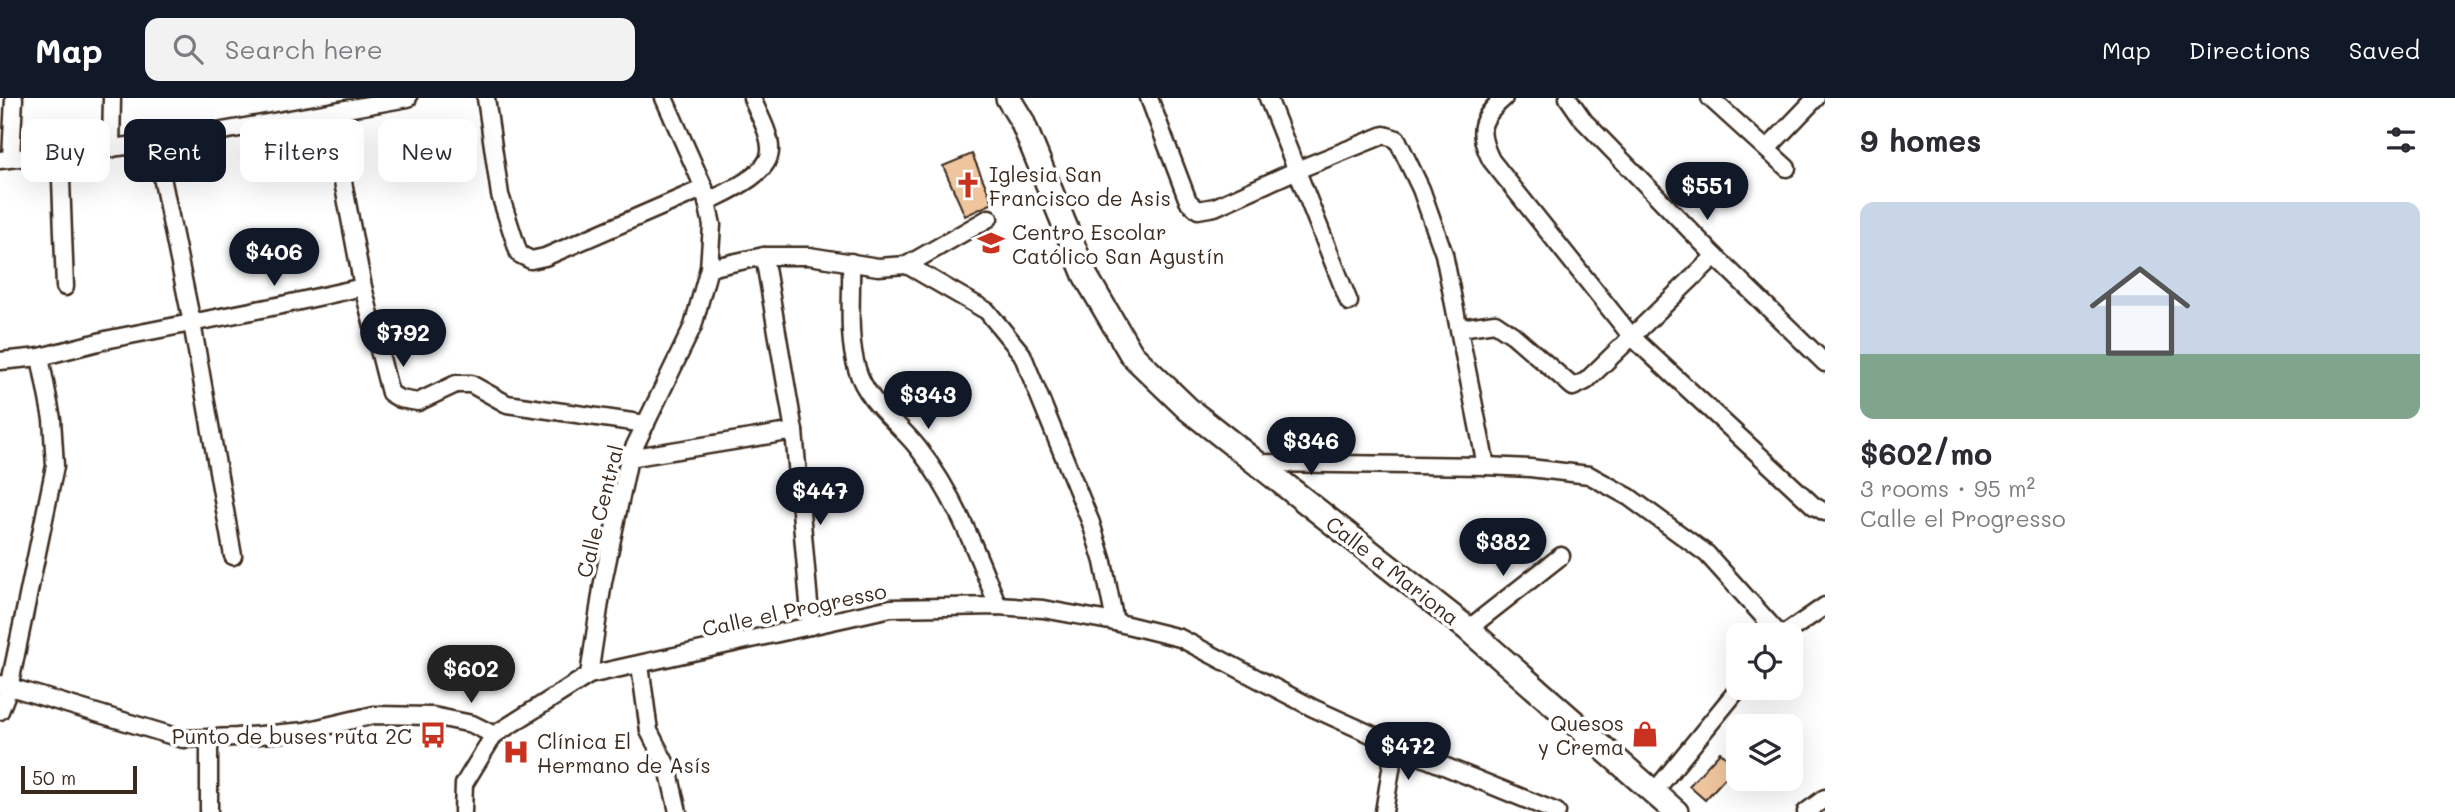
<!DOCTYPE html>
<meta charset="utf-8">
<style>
:root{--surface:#fff;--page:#f2f2f3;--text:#2b2b33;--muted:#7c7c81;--line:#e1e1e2;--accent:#111827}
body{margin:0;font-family:Mali,sans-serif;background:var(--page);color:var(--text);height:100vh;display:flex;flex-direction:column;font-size:26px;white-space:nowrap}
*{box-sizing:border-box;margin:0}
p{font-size:23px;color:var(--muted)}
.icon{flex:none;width:38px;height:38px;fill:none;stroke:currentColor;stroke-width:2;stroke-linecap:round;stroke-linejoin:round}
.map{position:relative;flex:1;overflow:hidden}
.panel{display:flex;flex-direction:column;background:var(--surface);width:630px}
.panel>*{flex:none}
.banner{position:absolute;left:21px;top:21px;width:665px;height:63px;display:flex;gap:14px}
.tools{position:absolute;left:1726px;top:525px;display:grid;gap:14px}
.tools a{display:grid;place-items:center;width:77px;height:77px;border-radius:14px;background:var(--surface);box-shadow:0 7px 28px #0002;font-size:35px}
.scale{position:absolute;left:21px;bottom:18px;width:116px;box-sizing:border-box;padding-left:7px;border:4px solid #3b2a1e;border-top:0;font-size:19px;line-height:24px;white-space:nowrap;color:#3b2a1e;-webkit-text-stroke:5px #fff;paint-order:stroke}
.price{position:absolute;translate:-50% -60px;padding:0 16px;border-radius:24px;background:var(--accent);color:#fff;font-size:23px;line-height:46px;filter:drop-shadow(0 2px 4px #0008)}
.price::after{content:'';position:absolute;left:50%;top:42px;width:21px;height:16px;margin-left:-10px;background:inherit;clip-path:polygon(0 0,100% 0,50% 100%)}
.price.current{background:#222;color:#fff}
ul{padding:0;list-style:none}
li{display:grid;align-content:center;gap:14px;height:371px;padding:0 35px}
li+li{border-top:2px solid var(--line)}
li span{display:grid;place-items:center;height:217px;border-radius:14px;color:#555}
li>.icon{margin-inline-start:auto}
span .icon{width:126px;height:126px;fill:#fffc;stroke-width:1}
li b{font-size:30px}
h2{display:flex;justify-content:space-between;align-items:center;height:84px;padding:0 35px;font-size:30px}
.chip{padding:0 24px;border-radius:14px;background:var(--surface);box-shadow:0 7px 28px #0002;font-size:24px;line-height:63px}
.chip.current{background:var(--accent);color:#fff}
header{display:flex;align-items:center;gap:42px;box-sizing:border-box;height:98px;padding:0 35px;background:var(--accent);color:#fff}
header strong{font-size:33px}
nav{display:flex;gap:38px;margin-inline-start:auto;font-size:24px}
.search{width:490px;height:63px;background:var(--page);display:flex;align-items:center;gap:18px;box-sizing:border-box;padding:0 24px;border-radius:14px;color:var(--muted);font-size:26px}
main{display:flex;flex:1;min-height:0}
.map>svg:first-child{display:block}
.building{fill:#efc59e;stroke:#3b2a1e;stroke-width:2}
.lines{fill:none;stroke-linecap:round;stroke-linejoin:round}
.street-casing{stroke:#3b2a1e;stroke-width:21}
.secondary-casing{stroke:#3b2a1e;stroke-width:28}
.street{stroke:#fff;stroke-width:16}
.secondary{stroke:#fff;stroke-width:23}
.labels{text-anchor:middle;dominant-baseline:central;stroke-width:7;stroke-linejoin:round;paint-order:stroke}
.poi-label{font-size:21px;fill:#3b2a1e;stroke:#fff;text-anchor:start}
.street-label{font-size:21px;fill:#3b2a1e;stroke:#fff}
</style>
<header>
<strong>Map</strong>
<div class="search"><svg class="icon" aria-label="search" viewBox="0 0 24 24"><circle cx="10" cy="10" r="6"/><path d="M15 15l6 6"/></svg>Search here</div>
<nav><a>Map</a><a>Directions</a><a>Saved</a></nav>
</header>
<main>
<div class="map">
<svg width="1825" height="714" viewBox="0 0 1825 714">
<rect width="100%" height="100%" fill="#fff"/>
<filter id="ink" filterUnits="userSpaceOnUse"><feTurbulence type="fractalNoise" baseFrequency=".0143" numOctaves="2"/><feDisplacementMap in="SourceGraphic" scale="14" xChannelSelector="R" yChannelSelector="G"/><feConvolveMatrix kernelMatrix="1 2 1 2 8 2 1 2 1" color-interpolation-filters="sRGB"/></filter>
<g filter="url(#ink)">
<!-- building -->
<g class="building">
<polygon points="972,56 993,105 965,118 943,68"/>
<polygon points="1720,654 1736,668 1705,702 1689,688"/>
</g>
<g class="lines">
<!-- street casing -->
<g class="street-casing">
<g id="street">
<polyline points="486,0 500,97 519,156 531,162 545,159 704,90"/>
<polyline points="1149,0 1188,103 1198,112 1215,109 1297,72 1384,37 1397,41 1421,91 1444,156 1486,368"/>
<polyline points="1268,0 1349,204"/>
<path d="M1504,0C1479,22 1477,33 1491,62L1632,239L1814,408L1825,414"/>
<polyline points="1568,0 1584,23 1715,158 1825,265"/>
<polyline points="1710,0 1787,70"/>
<polyline points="330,15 363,189 390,295 400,301 418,304 456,286 471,286 507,306 646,326"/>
<polyline points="155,45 192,225 233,458"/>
<polyline points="111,51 112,0"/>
<polyline points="1767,51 1816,0"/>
<polyline points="60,55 65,189"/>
<polyline points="11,60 14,0"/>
<polyline points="0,62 155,45 408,0"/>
<path d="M707,104C726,94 769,77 770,53C771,36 758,16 752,0"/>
<path d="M851,164C852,198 847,238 857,271C867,305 898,324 918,350C955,397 976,453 998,508"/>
<polyline points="907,167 987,213 1022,256 1091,425 1103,464 1115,524"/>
<polyline points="709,170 764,158 809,158 878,169 907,167 989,120"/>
<polyline points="1460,230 1495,225 1513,237 1573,289 1586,283 1715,158"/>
<polyline points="0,263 40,259 110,241 282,207 363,189"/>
<polyline points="794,333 811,528"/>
<polyline points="629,360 794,333 764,158"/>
<polyline points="1258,365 1486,368 1530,370 1589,377 1629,399 1707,456 1780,537"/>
<polyline points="1468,531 1561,458"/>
<polyline points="1783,537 1825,508"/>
<polyline points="640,567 649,633 668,670 678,714"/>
<polyline points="589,577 891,510 998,508 1043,511 1115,524 1180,540 1313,610 1417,657 1557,714"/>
<polyline points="0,586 183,641 237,639 305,633 374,617 433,618 472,626 494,637"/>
<polyline points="0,613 9,590 55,368 52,321 40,259"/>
<polyline points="1654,694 1739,590"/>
<polyline points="209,714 209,640"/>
<polyline points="463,714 464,686 494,637 589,577 603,484 629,360 693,228 709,170 712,127 704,90 664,0"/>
<polyline points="1384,714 1395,647"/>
<polyline points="1806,714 1825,700"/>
</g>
</g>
<!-- secondary casing -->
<g class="secondary-casing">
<polyline id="secondary" points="1008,0 1022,23 1085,177 1132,257 1188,311 1468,531 1676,714"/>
</g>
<!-- street -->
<use href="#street" class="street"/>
<!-- secondary -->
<use href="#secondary" class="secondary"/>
</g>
</g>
<!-- icons -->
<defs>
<g id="church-bare" transform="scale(2.1)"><path d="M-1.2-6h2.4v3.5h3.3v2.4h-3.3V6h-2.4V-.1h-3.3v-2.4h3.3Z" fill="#c8321e" stroke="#fff" stroke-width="2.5" paint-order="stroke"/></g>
<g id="school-bare" transform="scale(2.1)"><path d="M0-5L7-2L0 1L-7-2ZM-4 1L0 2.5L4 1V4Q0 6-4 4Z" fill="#c8321e" stroke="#fff" stroke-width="2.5" paint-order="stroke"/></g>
<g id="shop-bare" transform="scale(2.1)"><path d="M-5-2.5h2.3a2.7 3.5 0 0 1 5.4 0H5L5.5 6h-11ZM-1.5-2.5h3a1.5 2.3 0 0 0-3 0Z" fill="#c8321e" stroke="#fff" stroke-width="2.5" paint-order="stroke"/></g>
<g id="bus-bare" transform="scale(2.1)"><path d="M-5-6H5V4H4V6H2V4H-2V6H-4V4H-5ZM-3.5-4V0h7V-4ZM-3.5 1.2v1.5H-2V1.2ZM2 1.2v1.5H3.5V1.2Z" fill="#c8321e" stroke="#fff" stroke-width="2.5" paint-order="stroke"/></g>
<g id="hospital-bare" transform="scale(2.1)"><path d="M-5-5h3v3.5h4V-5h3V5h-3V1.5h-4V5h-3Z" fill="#c8321e" stroke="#fff" stroke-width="2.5" paint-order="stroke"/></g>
</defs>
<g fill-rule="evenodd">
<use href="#church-bare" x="968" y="87"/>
<use href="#school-bare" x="991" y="145"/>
<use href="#shop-bare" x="1645" y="636"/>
<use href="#bus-bare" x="433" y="637"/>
<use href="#hospital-bare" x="516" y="654"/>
</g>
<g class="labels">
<!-- poi labels -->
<g class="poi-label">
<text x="989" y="75">Iglesia San<tspan x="989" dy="24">Francisco de Asis</tspan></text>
<text x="1012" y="133">Centro Escolar<tspan x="1012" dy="24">Católico San Agustín</tspan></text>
<text x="1624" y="624" text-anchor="end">Quesos<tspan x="1624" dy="24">y Crema</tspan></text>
<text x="412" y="637" text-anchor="end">Punto de buses ruta 2C</text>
<text x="537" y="642">Clínica El<tspan x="537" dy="24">Hermano de Asís</tspan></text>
</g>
<!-- street labels -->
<g class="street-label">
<text transform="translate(599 413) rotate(-76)">Calle Central</text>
<text transform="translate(1393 472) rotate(38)">Calle a Mariona</text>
<text transform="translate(794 511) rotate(-12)">Calle el Progresso</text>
</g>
</g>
</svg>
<div class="tools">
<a><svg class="icon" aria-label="locate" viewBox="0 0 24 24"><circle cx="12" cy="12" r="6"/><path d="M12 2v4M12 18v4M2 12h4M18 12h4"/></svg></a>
<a><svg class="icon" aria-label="layers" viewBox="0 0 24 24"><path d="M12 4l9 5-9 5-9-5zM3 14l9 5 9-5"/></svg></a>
</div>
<div class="scale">50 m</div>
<b class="price" style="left:1707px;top:124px">$551</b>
<b class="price" style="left:274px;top:190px">$406</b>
<b class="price" style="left:403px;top:271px">$792</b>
<b class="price" style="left:928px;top:333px">$343</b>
<b class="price" style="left:1311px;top:379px">$346</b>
<b class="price" style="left:820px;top:429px">$447</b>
<b class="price" style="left:1503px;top:480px">$382</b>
<b class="price current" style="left:471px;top:607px">$602</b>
<b class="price" style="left:1408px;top:684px">$472</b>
<div class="banner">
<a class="chip">Buy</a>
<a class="chip current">Rent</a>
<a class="chip">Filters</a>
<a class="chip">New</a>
</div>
</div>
<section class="panel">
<h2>9 homes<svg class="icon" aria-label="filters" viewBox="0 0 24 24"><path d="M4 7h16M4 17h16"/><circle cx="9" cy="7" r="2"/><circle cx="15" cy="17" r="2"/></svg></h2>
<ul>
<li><span style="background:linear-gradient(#c9d6e8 70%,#7fa58c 0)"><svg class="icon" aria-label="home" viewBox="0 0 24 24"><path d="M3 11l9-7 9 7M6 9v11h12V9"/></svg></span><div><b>$602/mo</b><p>3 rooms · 95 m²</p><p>Calle el Progresso</p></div></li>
</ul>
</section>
</main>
